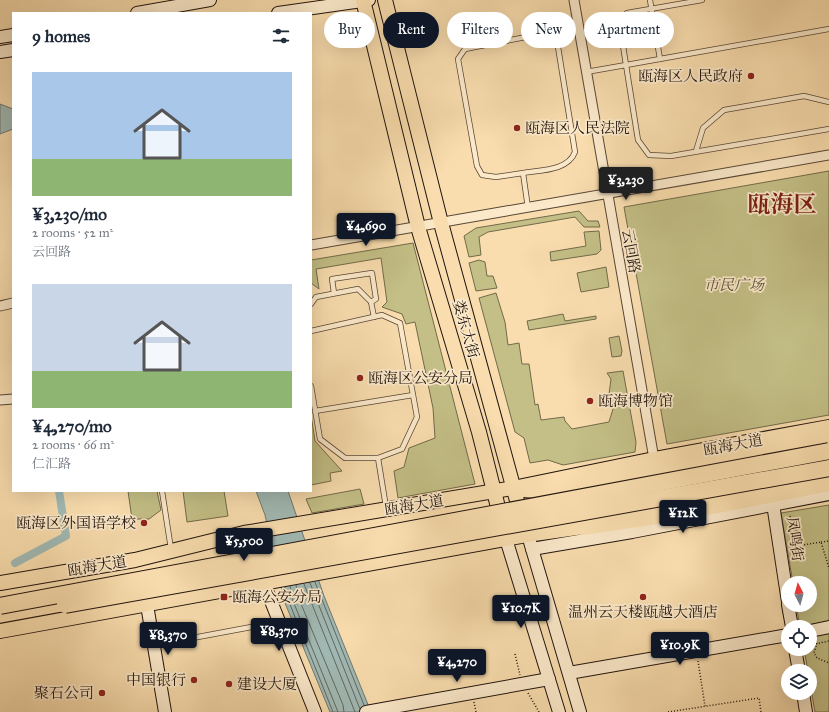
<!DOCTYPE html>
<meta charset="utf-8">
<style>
:root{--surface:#fff;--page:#f6f6f7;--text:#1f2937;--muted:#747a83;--accent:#111827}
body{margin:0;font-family:"IM FELL Great Primer","Noto Serif SC",serif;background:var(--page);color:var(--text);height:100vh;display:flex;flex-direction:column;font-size:15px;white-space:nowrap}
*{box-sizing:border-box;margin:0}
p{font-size:13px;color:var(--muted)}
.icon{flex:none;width:22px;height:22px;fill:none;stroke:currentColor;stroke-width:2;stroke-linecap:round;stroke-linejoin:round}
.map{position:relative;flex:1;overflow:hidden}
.details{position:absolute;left:12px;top:12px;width:300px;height:480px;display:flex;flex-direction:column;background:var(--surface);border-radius:0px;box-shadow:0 4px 16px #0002}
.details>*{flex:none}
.top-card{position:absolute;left:324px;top:12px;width:380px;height:36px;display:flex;gap:8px}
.needle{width:26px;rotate:354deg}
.fabs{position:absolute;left:781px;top:576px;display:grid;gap:8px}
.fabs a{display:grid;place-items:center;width:36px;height:36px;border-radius:50%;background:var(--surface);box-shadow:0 4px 16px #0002;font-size:20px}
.price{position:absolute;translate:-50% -34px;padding:0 9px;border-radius:4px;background:var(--accent);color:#fff;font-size:13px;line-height:26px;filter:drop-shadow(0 1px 2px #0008)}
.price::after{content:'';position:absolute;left:50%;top:24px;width:12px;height:9px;margin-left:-6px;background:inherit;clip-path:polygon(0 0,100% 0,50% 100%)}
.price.selected{background:#222;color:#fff}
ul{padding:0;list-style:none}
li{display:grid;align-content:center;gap:8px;height:212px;padding:0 20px}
li span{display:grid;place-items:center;height:124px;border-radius:0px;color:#555}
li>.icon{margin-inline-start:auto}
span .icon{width:72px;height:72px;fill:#fffc;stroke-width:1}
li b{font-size:17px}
h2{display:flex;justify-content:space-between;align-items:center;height:48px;padding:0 20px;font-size:17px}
.pill{padding:0 14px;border-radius:18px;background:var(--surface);box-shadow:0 4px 16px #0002;font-size:14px;line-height:36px}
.pill.selected{background:var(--accent);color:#fff}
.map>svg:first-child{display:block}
.green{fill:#c3bf86;stroke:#726a4a}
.water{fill:#a1bab5;stroke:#6e7872}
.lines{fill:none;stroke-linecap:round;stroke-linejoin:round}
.shore{stroke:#616762;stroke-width:1}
.canal{stroke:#a1bab5;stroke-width:8}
.lane-casing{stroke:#574636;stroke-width:6}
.street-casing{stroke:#574636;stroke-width:11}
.secondary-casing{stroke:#21140e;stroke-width:14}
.primary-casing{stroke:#21140e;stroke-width:16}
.highway-casing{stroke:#21140e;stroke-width:18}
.path{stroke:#21140e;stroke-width:1.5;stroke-dasharray:1 2;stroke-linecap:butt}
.lane{stroke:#fbe9ca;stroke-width:4.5}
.street{stroke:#fbe9ca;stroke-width:9}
.secondary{stroke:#fbe9ca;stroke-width:12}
.primary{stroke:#f9ddae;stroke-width:14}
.highway{stroke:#f9ddae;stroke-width:16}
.highway-bridge-casing{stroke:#21140e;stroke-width:18;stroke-linecap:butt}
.highway-bridge{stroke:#f9ddae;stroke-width:16}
.poi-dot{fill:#8f2418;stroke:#fbe9ca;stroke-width:1.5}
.labels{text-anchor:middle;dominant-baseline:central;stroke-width:3.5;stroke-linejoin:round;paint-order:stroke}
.poi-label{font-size:15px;fill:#21140e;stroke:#fbe9ca;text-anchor:start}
.street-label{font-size:15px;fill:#21140e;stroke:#fbe9ca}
.park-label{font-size:15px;font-style:italic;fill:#5a5038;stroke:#fbe9ca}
.town-label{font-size:23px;font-weight:bold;fill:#7a1f14;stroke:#fbe9ca}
</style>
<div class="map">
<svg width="829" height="712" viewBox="0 0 829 712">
<rect width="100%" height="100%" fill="#f9ddae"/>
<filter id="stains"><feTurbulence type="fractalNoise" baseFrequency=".005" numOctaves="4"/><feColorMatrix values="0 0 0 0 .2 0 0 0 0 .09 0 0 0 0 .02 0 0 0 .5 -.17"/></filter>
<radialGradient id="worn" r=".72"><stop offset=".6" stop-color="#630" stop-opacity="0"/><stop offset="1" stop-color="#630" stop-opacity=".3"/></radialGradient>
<!-- green -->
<g class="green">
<polygon points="829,171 829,415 667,444 624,207"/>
<polygon points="579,211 588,221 598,221 600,227 584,227 575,217 488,232 479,237 481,255 469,257 464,236 476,228"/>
<polygon points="599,231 601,250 597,254 551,261 550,252 586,246 584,232"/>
<polygon points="413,243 475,484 398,498 394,471 404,467 409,448 435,438 433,408 415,322 406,324 402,314 382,307 387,302 381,258 316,269 319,289 311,283 311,260"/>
<polygon points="479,260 485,262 487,276 493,276 497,288 476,291 469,263"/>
<polygon points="606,267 609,287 581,292 577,273"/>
<polygon points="496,293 505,322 508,345 519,343 522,364 529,364 535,405 538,404 541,420 564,417 565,421 572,429 609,422 613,409 609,394 611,379 607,373 623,371 636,442 635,452 563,465 548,460 530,463 524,438 515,432 479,298"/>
<polygon points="563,314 565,321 596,316 596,319 529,330 527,321"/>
<polygon points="619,336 622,351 621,356 612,357 609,338"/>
<polygon points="311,415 315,441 342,471 330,473 331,481 311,485"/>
<polygon points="360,489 364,504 312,513 306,499"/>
<polygon points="128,491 157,491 161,510 149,519 132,519"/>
<polygon points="183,491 224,491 228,516 187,522"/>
<polygon points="829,505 829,712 815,712 810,684 810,671 808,671 804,649 810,649 810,627 800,627 796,605 810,605 810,583 793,583 781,513"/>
</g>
<!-- water -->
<g class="water">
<polygon points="0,104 13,109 13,129 0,134"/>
<polygon points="256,491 288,491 324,596 371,712 330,712 285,603 265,515"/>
</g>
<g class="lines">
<!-- shore -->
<g class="shore">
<polyline points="315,582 364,705"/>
<polyline points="310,583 360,709"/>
<polyline points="304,584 355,712"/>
<polyline points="296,585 299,599 343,705 344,712"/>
<polyline points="290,586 293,601 338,712"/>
<polyline points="285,587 289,602 333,712"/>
</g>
<!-- canal -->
<polyline class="canal" points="15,563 66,536 59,491"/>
<!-- lane casing -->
<g class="lane-casing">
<g id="lane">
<polyline points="650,0 660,59"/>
<polyline points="702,0 627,13 619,20 626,65 829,29"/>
<polyline points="586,72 626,65 638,140 649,155 671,156 829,129"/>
<polyline points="696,151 703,128 724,110 804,96 829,102"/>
<path d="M523,173L496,177L482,175L477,166L458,59L465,49L536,35L549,36L558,47L575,152C568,171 540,170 523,173L528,208"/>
<polyline points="334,293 332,279 372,273 376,299 371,302"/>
<polyline points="311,304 316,297 358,289 371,302 374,317"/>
<polyline points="311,331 382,315 400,323 417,417 402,449 378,458 345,458 320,439 311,386"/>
<polyline points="315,411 413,395"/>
<polyline points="378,458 386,507"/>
<polyline points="162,491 171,549"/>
<polyline points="155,645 278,622"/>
</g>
</g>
<!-- street casing -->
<g class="street-casing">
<g id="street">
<polyline points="574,0 654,459"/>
<polyline points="311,245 829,155"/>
<polyline points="0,306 13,303"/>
<polyline points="0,400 13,399"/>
</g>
</g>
<!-- secondary casing -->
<g class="secondary-casing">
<g id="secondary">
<polyline points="137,13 210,0"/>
<polyline points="278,13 369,0"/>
<polyline points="0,37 13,35"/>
<polyline points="0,52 13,50"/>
<polyline points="773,504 788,602"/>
<polyline points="244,533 315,712"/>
<polyline points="506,539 559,712"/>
<polyline points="530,542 580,712"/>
<polyline points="532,549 632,532 829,494"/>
<polyline points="147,605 165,712"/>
<polyline points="788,605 792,627"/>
<polyline points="810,631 829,627"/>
<polyline points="795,649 799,671"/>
<polyline points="569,673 788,635"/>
<polyline points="803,693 806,712"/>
<polyline points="366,712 549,679"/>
</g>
</g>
<!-- primary casing -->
<g class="primary-casing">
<g id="primary">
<polyline points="363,0 418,227 479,432 502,523"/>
<polyline points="385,0 441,223 522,519"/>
<polyline points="631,512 758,489"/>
<polyline points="0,583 135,560 244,533 513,488 654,459 829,427"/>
<polyline points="0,631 527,535 583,527 594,523"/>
</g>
</g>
<!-- highway casing -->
<g class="highway-casing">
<g id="highway">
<polyline points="513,488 546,491 829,437"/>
<polyline points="583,527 677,513 829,483"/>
</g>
</g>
<!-- path -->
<g class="path">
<polyline points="790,516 803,545 821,542 829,568"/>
<polyline points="821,542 829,541"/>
<polyline points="817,643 814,653 817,658 829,663"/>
<polyline points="810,645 829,641"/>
<polyline points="515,654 520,675"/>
<polyline points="698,661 705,706"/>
<polyline points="528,693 539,712"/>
<polyline points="474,702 476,712"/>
<polyline points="668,712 759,698 761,712"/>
</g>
<!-- lane -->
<use href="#lane" class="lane"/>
<!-- street -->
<use href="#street" class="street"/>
<!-- secondary -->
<use href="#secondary" class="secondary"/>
<!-- primary -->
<use href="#primary" class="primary"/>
<!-- highway -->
<use href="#highway" class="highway"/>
<!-- highway-bridge casing -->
<g class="highway-bridge-casing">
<g id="highway-bridge">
<polyline points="65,605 829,468"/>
<polyline points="0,606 829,451"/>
</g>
</g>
<!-- highway-bridge -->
<use href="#highway-bridge" class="highway-bridge"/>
</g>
<!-- markers -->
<g class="poi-dot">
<circle cx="751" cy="76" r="4"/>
<circle cx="517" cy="128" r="4"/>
<circle cx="360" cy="378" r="4"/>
<circle cx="590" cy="401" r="4"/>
<circle cx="144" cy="523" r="4"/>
<rect x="220" y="593" width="8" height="8" rx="2"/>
<circle cx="643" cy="597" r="4"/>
<circle cx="194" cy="680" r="4"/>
<circle cx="229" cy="684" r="4"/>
<circle cx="102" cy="693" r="4"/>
</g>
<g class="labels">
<!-- poi labels -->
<g class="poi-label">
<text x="743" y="76" text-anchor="end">瓯海区人民政府</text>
<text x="525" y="128">瓯海区人民法院</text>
<text x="368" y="378">瓯海区公安分局</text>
<text x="598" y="401">瓯海博物馆</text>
<text x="136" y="523" text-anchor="end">瓯海区外国语学校</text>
<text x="232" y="597">瓯海公安分局</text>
<text x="643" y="612" text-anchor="middle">温州云天楼瓯越大酒店</text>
<text x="186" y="680" text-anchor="end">中国银行</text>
<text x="237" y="684">建设大厦</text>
<text x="94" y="693" text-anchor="end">聚石公司</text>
</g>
<!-- street labels -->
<g class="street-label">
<text transform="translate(631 251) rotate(80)">云回路</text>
<text transform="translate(466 329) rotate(74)">娄东大街</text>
<text transform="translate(733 445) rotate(-10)">瓯海大道</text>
<text transform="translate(414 505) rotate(-9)">瓯海大道</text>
<text transform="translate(795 539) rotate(82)">凤鸣街</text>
<text transform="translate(97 566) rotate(-9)">瓯海大道</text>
</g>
<!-- park labels -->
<g class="park-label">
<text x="734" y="285">市民广场</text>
</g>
<!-- town labels -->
<g class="town-label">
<text x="782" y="204">瓯海区</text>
</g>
</g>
<rect width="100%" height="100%" filter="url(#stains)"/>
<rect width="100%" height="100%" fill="url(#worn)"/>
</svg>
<div class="fabs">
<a><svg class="needle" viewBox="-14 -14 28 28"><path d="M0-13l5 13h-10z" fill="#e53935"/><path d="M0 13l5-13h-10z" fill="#747a83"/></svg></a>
<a><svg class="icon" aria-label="locate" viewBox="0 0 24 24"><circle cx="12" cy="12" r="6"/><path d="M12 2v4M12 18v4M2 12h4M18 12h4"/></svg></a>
<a><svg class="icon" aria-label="layers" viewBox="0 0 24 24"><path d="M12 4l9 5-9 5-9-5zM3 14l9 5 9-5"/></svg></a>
</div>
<b class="price selected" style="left:626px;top:201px">¥3,230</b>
<b class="price" style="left:366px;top:247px">¥4,690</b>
<b class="price" style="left:683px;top:534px">¥12K</b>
<b class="price" style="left:244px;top:562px">¥5,500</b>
<b class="price" style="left:521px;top:629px">¥10.7K</b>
<b class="price" style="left:279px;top:652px">¥8,370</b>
<b class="price" style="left:168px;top:656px">¥8,370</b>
<b class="price" style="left:680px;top:666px">¥10.9K</b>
<b class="price" style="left:457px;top:683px">¥4,270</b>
<div class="top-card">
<a class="pill">Buy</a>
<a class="pill selected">Rent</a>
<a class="pill">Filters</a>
<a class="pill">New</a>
<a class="pill">Apartment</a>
</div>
<section class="details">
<h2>9 homes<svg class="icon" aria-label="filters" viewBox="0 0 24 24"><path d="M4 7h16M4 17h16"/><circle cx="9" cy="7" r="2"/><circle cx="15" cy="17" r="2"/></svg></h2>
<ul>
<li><span style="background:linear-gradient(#a9c7e8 70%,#8fb573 0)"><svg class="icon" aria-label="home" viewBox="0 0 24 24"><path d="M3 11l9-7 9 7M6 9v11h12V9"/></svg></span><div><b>¥3,230/mo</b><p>2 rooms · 52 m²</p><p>云回路</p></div></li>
<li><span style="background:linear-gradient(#c9d6e8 70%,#8fb573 0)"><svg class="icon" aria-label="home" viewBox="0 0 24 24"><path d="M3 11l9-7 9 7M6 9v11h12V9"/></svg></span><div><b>¥4,270/mo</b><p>2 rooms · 66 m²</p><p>仁汇路</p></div></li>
</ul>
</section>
</div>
